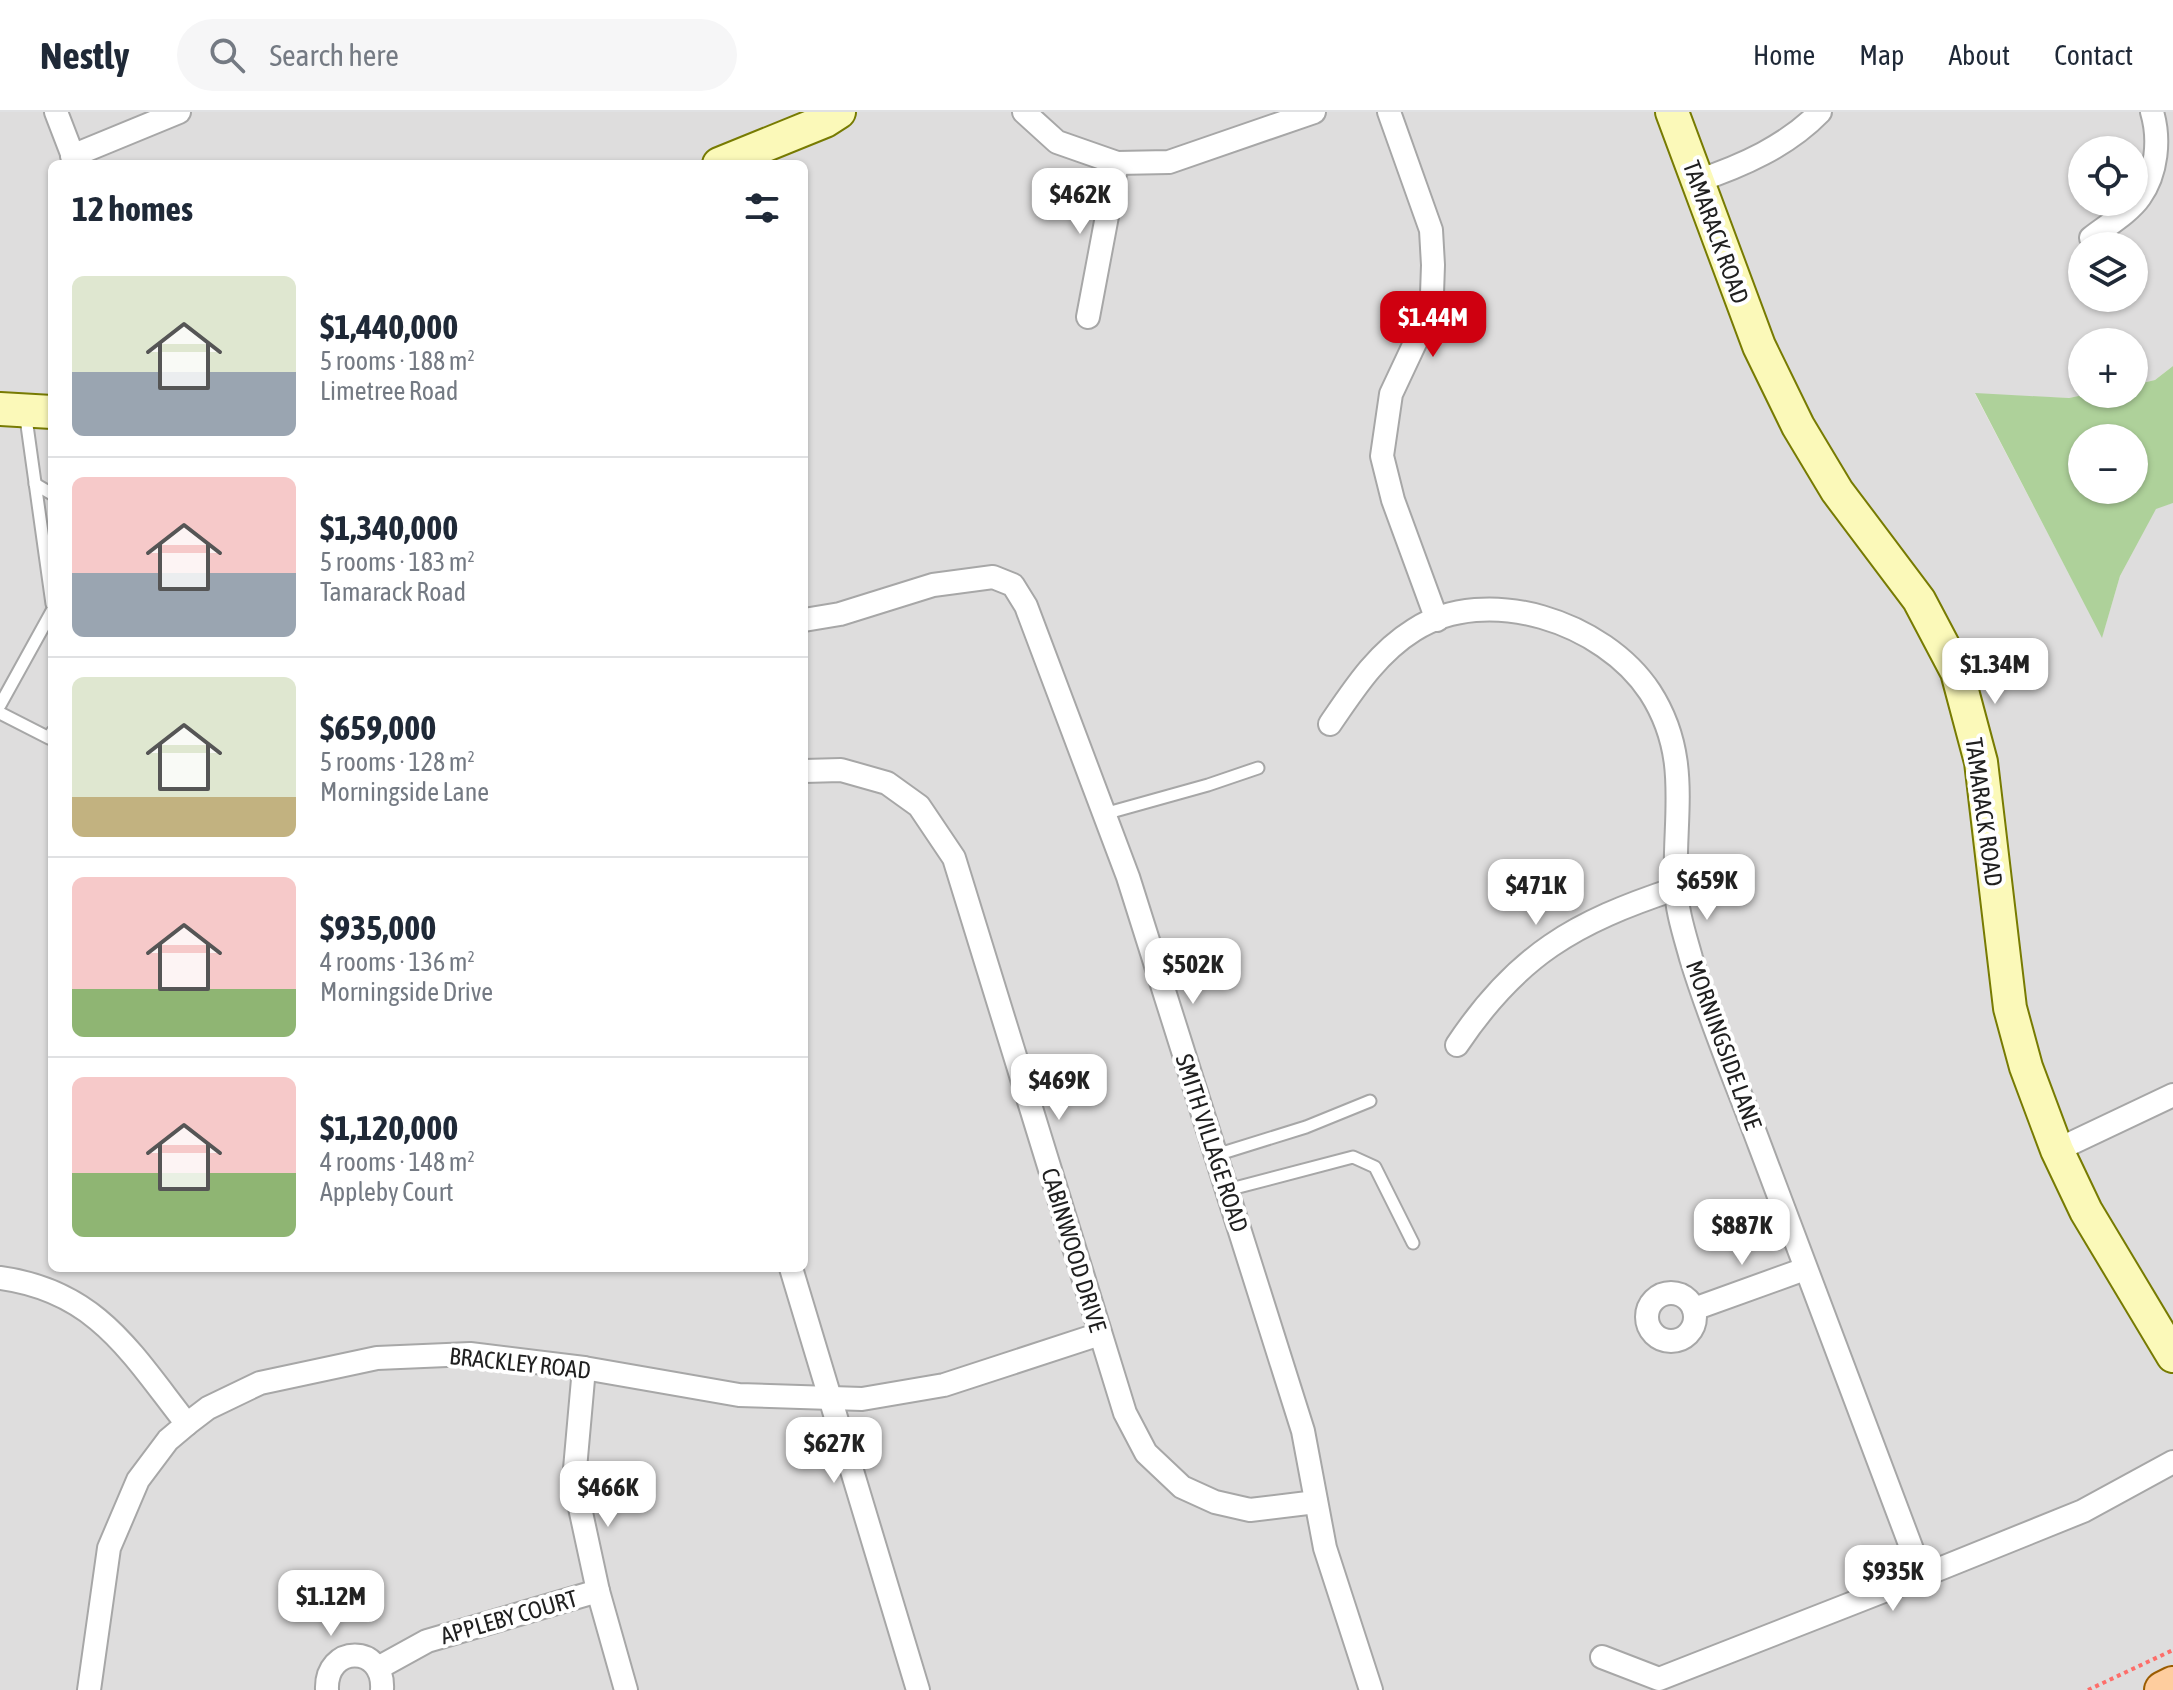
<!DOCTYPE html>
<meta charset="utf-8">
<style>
:root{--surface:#fff;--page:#f6f6f7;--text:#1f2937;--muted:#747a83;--line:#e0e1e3;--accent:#cf0010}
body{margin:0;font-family:"Asap Condensed",sans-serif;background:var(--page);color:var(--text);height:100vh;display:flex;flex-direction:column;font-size:30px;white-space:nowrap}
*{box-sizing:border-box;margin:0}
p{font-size:26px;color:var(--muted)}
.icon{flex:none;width:44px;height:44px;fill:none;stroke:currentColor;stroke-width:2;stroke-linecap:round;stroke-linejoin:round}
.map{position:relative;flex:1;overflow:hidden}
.side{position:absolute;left:48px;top:48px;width:760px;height:1112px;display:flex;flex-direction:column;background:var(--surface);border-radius:12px;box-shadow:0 2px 6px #0004}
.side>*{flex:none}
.controls{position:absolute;left:2068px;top:24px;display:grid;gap:16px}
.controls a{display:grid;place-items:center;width:80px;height:80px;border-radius:50%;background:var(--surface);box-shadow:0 2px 6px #0004;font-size:40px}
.price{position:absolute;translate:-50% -68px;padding:0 18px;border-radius:16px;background:#fff;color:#222;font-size:26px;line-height:52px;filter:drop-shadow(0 2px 4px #0008)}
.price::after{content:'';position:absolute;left:50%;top:48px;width:24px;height:18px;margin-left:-12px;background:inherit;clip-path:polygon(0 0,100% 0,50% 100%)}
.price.selected{background:var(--accent);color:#fff}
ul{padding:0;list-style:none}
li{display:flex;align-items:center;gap:24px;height:200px;padding:0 24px}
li+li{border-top:2px solid var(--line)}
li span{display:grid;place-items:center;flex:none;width:224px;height:160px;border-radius:12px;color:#555}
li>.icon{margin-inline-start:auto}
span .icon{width:96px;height:96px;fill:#fffc;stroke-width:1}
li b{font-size:34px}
h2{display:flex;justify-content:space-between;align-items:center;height:96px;padding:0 24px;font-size:34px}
header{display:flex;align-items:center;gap:48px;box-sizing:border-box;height:112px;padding:0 40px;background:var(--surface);border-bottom:2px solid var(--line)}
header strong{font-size:38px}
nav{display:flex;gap:44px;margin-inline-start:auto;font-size:28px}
.search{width:560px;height:72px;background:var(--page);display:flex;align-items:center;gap:20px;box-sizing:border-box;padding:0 28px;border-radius:44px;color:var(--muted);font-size:30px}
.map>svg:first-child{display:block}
.residential{fill:#dedddd;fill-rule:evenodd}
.forest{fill:#aed19a;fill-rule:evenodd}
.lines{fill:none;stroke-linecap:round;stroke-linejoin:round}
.lane-casing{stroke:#a7a7a7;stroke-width:15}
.street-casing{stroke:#a7a7a7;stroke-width:26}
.secondary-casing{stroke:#777b02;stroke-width:36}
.primary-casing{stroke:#9b5c00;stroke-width:40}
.path{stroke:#fd6e6a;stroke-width:4;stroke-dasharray:4 4;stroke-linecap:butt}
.lane{stroke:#fff;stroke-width:11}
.street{stroke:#fff;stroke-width:22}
.secondary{stroke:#fbf9b9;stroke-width:32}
.primary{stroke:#fecd9e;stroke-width:36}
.labels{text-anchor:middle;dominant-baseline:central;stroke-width:8;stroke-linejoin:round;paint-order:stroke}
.street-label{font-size:24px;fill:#202020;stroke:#fff}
</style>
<header>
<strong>Nestly</strong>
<div class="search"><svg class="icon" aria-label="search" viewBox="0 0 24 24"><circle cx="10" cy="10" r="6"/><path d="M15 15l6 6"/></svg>Search here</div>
<nav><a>Home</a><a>Map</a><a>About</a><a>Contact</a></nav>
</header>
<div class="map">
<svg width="2173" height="1578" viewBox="0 0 2173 1578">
<rect width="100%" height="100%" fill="#f1ece6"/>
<!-- residential -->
<path class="residential" d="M0,0H2173V254L2155,268L2134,273V230H2082V282H2088L2069,286L1975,282L2102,525L2120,464L2156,396L2173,391V1578H0ZM2082,38H2134V90H2082ZM52,52H804V1156H52ZM2082,134H2134V186H2082Z"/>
<!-- forest -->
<path class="forest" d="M2173,254V391L2156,397L2120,464L2102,526L1975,281L2069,286L2088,282H2134V273L2155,268ZM2082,326H2134V378H2082Z"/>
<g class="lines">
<!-- lane casing -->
<g class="lane-casing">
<g id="lane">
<polyline points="25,299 52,492"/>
<polyline points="35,372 52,382"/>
<polyline points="0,593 52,499"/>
<polyline points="0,601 49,626 52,620"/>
<polyline points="1104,702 1208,673 1258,656"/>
<polyline points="1216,1043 1306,1015 1370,989"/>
<polyline points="1227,1078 1353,1045 1375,1055 1413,1131"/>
</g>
</g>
<!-- street casing -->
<g class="street-casing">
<g id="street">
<polyline points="56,0 76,52"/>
<polyline points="1024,0 1057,30 1117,51 1169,50 1314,0"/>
<polyline points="1389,0 1431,118 1433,153 1432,182 1422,216 1391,282 1382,344 1393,388 1437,508"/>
<polyline points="72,44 179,0"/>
<path d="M1697,69C1742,54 1787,34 1820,0"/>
<path d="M2091,126C2106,114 2129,101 2140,85C2157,61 2160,27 2152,0"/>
<polyline points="1088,205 1117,51"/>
<polyline points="804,508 840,502 933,473 993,465 1013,473 1026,494 1128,765 1303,1319 1325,1436 1371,1578"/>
<path d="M1330,612C1354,577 1377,541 1414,518C1487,471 1604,510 1650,580C1692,645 1673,704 1676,774C1676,797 1685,824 1691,846C1710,909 1737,972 1760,1034C1813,1178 1868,1321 1922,1464"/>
<polyline points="804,659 841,658 887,671 919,694 954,746 1125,1301 1146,1341 1182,1375 1215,1390 1250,1398 1316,1390"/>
<path d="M1457,933C1517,843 1575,810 1675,777"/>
<polyline points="2057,1038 2173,983"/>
<polyline points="791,1156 918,1578"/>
<path d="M0,1166C97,1179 131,1241 187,1312"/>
<circle cx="1671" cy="1205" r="24"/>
<polyline points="1694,1197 1805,1157"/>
<polyline points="584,1256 574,1368 598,1479 626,1578"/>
<polyline points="1602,1545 1659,1567 1922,1464 2083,1399 2173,1350"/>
<polyline points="378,1556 427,1529 598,1479"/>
<polyline points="89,1578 109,1436 138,1368 168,1328 187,1312 208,1296 260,1271 377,1246 470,1242 584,1256 739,1283 862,1287 944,1273 1100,1222"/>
<path d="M327,1578C325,1532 385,1532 382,1578"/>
</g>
</g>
<!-- secondary casing -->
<g class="secondary-casing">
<g id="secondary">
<polyline points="1672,0 1759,234 1798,314 1837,379 1919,488 1957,560 1981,650 2010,896 2026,955 2057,1038 2086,1099 2173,1244"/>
<polyline points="719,52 825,9 839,0"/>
<polyline points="0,297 52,300"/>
</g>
</g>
<!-- primary casing -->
<g class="primary-casing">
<polyline id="primary" points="2163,1578 2173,1573"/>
</g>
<!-- path -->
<polyline class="path" points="2088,1578 2173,1538"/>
<!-- lane -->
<use href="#lane" class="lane"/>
<!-- street -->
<use href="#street" class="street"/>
<!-- secondary -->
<use href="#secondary" class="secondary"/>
<!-- primary -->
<use href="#primary" class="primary"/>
</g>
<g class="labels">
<!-- street labels -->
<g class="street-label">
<text transform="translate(1716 120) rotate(70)">TAMARACK ROAD</text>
<text transform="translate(1984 700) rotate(82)">TAMARACK ROAD</text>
<text transform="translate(1724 933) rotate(70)">MORNINGSIDE LANE</text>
<text transform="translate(1212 1031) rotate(72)">SMITH VILLAGE ROAD</text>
<text transform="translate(1074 1138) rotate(73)">CABINWOOD DRIVE</text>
<text transform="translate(520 1251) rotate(6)">BRACKLEY ROAD</text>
<text transform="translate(509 1505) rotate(-16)">APPLEBY COURT</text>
</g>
</g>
</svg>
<div class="controls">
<a><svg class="icon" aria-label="locate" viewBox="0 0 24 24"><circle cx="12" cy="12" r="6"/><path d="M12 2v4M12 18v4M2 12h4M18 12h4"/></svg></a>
<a><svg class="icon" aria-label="layers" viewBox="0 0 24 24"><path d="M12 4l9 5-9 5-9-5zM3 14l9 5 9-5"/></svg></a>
<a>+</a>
<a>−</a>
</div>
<b class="price" style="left:1080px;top:124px">$462K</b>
<b class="price selected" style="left:1433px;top:247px">$1.44M</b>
<b class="price" style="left:1995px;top:594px">$1.34M</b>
<b class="price" style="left:1707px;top:810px">$659K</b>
<b class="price" style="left:1536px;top:815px">$471K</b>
<b class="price" style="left:1193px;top:894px">$502K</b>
<b class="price" style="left:1059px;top:1010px">$469K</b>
<b class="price" style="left:1742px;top:1155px">$887K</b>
<b class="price" style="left:834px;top:1373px">$627K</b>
<b class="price" style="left:608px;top:1417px">$466K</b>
<b class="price" style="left:1893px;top:1501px">$935K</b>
<b class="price" style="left:331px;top:1526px">$1.12M</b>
<section class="side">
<h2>12 homes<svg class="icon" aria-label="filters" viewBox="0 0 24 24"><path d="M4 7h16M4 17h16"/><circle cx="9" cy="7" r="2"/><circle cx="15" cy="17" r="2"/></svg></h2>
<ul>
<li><span style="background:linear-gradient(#dfe7d0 60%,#9aa5b1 0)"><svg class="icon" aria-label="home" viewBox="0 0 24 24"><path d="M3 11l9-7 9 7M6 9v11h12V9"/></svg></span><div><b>$1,440,000</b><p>5 rooms · 188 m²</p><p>Limetree Road</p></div></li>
<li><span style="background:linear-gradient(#f6c9c9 60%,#9aa5b1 0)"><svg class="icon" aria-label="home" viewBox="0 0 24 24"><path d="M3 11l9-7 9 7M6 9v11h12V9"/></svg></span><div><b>$1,340,000</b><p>5 rooms · 183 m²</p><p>Tamarack Road</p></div></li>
<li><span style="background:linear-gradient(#dfe7d0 75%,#c2b280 0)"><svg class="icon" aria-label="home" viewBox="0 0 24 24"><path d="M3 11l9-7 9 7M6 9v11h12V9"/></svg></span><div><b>$659,000</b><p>5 rooms · 128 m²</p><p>Morningside Lane</p></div></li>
<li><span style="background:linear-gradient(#f6c9c9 70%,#8fb573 0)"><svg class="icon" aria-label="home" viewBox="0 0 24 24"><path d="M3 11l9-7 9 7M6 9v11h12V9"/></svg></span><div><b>$935,000</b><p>4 rooms · 136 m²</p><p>Morningside Drive</p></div></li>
<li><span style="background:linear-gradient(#f6c9c9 60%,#8fb573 0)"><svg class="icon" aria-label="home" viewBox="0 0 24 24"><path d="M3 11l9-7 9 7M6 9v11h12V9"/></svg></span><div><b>$1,120,000</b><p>4 rooms · 148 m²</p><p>Appleby Court</p></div></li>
</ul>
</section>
</div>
